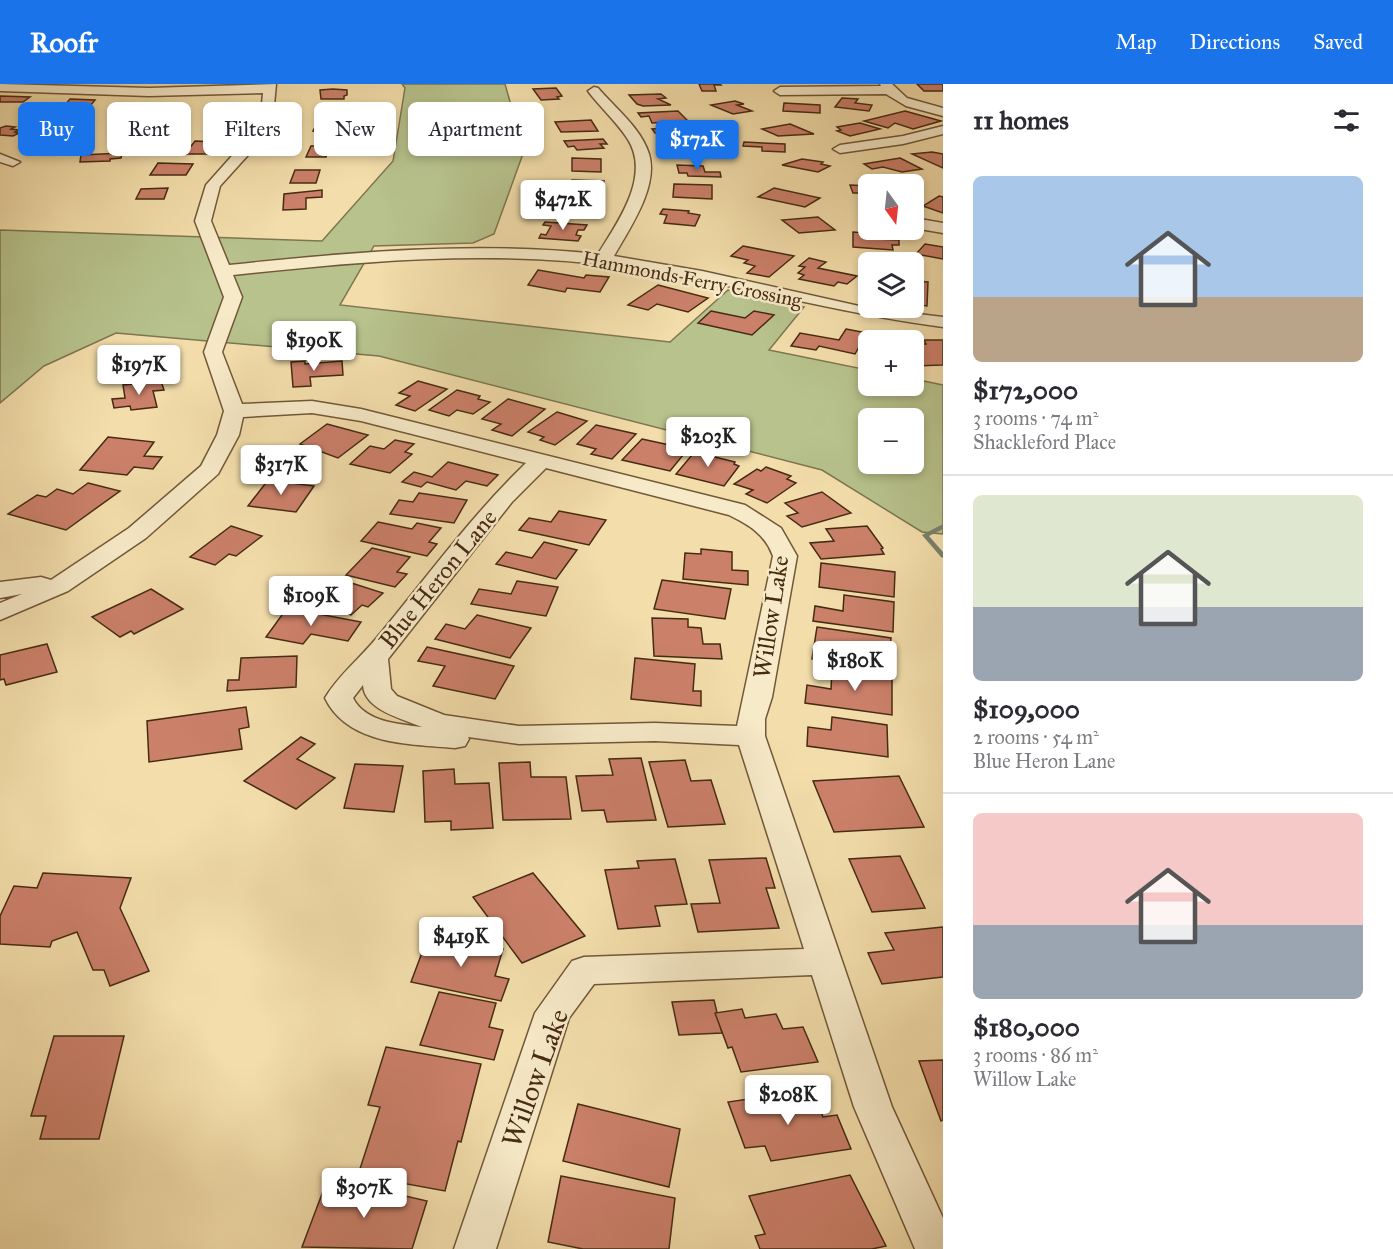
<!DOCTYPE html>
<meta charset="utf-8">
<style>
:root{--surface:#fff;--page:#f2f2f3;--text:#2b2b33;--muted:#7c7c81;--line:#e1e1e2;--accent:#1a73e8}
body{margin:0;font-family:"IM FELL Great Primer",serif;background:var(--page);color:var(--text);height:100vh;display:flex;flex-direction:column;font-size:22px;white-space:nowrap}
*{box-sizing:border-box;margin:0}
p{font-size:20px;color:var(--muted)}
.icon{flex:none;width:33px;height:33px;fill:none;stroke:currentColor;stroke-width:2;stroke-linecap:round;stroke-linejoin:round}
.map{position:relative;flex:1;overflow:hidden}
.sheet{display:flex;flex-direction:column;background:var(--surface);width:450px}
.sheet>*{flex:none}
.banner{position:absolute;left:18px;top:18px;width:570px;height:54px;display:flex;gap:12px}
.needle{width:39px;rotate:165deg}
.buttons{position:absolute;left:858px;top:90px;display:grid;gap:12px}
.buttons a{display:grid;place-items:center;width:66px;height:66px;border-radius:9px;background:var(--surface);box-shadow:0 3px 9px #0003;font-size:30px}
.price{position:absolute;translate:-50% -51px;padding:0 14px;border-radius:6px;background:#fff;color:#222;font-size:20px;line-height:39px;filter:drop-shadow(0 2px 3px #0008)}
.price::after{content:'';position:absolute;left:50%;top:36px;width:18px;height:14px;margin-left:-9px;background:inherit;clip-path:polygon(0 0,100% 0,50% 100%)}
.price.active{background:var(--accent);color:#fff}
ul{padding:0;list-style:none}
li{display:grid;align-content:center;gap:12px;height:318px;padding:0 30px}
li+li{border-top:2px solid var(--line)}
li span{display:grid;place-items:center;height:186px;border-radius:9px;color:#555}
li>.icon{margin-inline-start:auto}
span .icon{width:108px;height:108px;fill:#fffc;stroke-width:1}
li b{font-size:26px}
h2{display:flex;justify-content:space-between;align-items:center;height:72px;padding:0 30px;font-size:26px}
.chip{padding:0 21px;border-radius:9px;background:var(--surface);box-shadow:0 3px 9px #0003;font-size:21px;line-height:54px}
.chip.active{background:var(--accent);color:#fff}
header{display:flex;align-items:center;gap:36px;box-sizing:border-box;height:84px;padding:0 30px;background:var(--accent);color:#fff}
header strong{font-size:28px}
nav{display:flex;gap:33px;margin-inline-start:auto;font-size:21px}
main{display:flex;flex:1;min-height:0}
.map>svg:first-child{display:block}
.green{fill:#b7c28c;stroke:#7e7650;stroke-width:1.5;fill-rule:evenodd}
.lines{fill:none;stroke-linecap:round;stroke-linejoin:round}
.stream{fill:#79826d;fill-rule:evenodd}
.building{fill:#cb806a;stroke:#462b13;stroke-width:1.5}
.street-casing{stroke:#715839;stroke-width:3}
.street{fill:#f7eac8;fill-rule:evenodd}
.labels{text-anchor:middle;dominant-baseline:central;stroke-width:5;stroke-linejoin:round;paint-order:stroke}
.far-street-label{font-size:20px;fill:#462b13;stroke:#f7eac8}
.street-label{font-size:24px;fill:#462b13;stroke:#f7eac8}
.near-street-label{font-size:28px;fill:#462b13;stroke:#f7eac8}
</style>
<header>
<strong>Roofr</strong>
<nav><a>Map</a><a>Directions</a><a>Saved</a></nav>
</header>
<main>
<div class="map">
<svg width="943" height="1165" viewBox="0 0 943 1165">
<rect width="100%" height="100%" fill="#f3deab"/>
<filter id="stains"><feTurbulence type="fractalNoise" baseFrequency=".00333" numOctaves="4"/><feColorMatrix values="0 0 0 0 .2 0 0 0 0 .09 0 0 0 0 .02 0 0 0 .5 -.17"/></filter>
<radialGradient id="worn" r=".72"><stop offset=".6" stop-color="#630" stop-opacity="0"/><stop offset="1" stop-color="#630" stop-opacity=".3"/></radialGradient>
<!-- green -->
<path class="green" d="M402,0H505L524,67L494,150L473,159L374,162L340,221L670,258L728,206L804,223L769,266L868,286V302H914V295L943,301V450L922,448L822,386L379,272L116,249L44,282L0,319V146L322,157L393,77L405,4ZM868,334H914V380H868Z"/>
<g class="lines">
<!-- stream -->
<polygon class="stream" points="943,440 943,445 929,452 943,468 943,474 941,473 922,451"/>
</g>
<!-- building -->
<g class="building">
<polygon points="699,0 720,0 721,1 714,1 716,7 702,7"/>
<polygon points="917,0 943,0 943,7 924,7"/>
<polygon points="556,4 562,12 557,13 559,15 541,16 533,5"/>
<polygon points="333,5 347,6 347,11 344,12 344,15 321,15 320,6"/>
<polygon points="661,10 666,14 658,15 671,21 643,22 637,20 629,11"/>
<polygon points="0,12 30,13 23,18 0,18"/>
<polygon points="842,14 858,15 855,19 872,21 869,27 835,23"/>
<polygon points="70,15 95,16 90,22 64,22"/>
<polygon points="735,17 744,20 737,21 752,27 733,30 711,21"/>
<polygon points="126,19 166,20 158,28 119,25"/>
<polygon points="220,19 235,19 237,25 222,26"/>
<polygon points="784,19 820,21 820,29 783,27"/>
<polygon points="326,22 342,22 342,28 348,28 348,31 326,31"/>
<polygon points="678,27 688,37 652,39 649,32 641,33 638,29"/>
<polygon points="905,27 941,37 913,45 895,39 888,44 864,37"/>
<polygon points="591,36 598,47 561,48 555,38"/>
<polygon points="860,39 880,45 850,52 837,47 841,46 837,43"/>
<polygon points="790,40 814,50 778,52 762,45"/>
<polygon points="211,41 230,41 226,50 206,50"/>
<polygon points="316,41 353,41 352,46 346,46 344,51 316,51 317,47 313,47"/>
<polygon points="6,42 15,43 11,45 19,46 15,48 19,49 13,52 0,51 0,44"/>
<polygon points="686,43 696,53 667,55 662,49 655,49 652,45"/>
<polygon points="75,50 90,55 69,60 60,57 39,62 33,60"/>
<polygon points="603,55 607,60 600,60 604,64 577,66 574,62 568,63 564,57"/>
<polygon points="195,57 214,58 210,62 214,62 207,70 185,70"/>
<polygon points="744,58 785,60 785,68 762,67 762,63 743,62"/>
<polygon points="700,59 713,71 680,72 672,70 666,60"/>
<polygon points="311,62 341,62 339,67 328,67 326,73 306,73"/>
<polygon points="932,68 943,70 943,84 912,70"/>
<polygon points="122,69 121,74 110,75 110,77 80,78 81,71"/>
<polygon points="572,74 601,75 601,88 572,87"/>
<polygon points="900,74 922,85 902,88 883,83 872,85 864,80"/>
<polygon points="802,75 823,78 821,80 830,82 818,88 782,81"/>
<polygon points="158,79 193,80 186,91 150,91"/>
<polygon points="677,81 703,82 705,88 720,88 721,93 688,92 687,89 679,89"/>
<polygon points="295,86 320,86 316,99 290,99"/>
<polygon points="572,96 604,97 600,111 567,109"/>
<polygon points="674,100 712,101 712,115 673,113"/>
<polygon points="850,101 868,102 868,109 853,109"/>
<polygon points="168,104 164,115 136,115 141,105"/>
<polygon points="774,104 820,114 805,123 758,113"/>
<polygon points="322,106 322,113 306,114 306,125 283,126 284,110"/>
<polygon points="939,112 943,113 943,129 923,122"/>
<polygon points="555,115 603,117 601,124 584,123 582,129 551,127"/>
<polygon points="663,125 689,127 688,129 700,131 695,142 664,139 667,131 660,130"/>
<polygon points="818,133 835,146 799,149 782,136"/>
<polygon points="545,138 587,141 584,146 578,146 576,151 581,152 578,157 539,154 541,150 546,151 551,142 543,141"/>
<polygon points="853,148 875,150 875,155 899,156 899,161 892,161 893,166 853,163"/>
<polygon points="925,160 943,163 943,175 916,170"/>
<polygon points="743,162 794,172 769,193 747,189 755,182 744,179 748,176 731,172"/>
<polygon points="809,174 826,178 818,184 857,192 847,200 838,198 834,202 799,195 804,191 798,189 805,183 799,182"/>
<polygon points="538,186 584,194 586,191 609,193 600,208 567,204 565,208 528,201"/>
<polygon points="914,197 928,198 927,222 914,220"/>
<polygon points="658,201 708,214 688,228 657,220 648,226 628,221"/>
<polygon points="711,227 745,234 754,227 774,231 752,251 698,239"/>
<polygon points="846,245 867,249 855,270 819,262 816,266 791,262 800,249 839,256"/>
<polygon points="924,256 943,256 943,281 914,282 914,260 926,260"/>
<polygon points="305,277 305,280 342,277 343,291 310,293 311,302 293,303 291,278"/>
<polygon points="161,297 164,306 153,307 157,323 131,326 130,322 114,324 112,315 125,314 123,301"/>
<polygon points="418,297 447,305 415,327 396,321 410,312 399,309"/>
<polygon points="457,306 480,312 478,315 490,318 473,330 457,326 449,332 429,326"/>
<polygon points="508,315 545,325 512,352 492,346 501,340 482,335"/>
<polygon points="557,328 587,337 555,361 540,356 544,353 528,348"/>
<polygon points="327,340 368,351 338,374 300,360"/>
<polygon points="596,341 636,350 612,375 591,370 596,365 577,360"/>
<polygon points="108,353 154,358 144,372 162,373 153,385 134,383 127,391 80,386"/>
<polygon points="642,355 688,365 670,387 622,376"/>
<polygon points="395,356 414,360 405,368 412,370 390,389 350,380 370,362 384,365"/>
<polygon points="697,365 713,369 711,372 735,378 734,380 739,382 724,402 676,390"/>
<polygon points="448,378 498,391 487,402 466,397 456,406 427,398 421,403 402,398 414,388 432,393"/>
<polygon points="766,383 791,392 787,395 796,399 767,419 746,410 753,406 734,400 757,385 761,387"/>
<polygon points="268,396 314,402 296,428 248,422"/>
<polygon points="88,399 120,407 66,446 8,430 37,411 46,413 57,405 73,410"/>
<polygon points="822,408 851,429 802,443 787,432 798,429 785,419"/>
<polygon points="419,409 467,416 454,439 390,430 399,416 413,418"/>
<polygon points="559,427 606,436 589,461 519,446 529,434 551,438"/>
<polygon points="378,438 412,445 417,439 441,444 429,458 437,460 427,472 361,457"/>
<polygon points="231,442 262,452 236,472 229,470 215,481 190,473"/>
<polygon points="867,442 883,464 881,465 884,470 821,475 810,459 834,457 826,445"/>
<polygon points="544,458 577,466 556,495 496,480 506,468 532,474"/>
<polygon points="372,464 410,473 397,488 407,490 395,503 346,491"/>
<polygon points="701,465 732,468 732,486 748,487 748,501 683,495 685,469 701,470"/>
<polygon points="821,479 895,488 894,513 819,503"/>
<polygon points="342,496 383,509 368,523 362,521 351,531 316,520"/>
<polygon points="662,496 731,505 725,535 654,525"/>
<polygon points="517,497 558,503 546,532 471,520 479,505 511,510"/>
<polygon points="151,505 183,525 134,550 131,547 120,553 92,533"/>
<polygon points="844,511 894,518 893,548 813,537 815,522 843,527"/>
<polygon points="287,524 361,538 348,557 311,550 303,560 266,553"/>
<polygon points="477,531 531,544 510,574 435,555 446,540 465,545"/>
<polygon points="652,534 688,535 688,543 701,544 703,560 720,560 722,575 654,572"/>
<polygon points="817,543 891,554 888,587 812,575"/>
<polygon points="47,560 57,588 6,601 4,595 0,596 0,571"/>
<polygon points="427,563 514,582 495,615 433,602 445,582 418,577"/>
<polygon points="297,572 296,603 227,607 228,596 239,596 241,574"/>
<polygon points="635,574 695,580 693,607 701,607 701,622 631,615"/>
<polygon points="832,584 892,592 892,631 805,619 807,601 831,605"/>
<polygon points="246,623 249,643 239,645 242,665 149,678 147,637"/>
<polygon points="832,633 887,641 888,673 807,662 808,643 831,646"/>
<polygon points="301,653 315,660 297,675 335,694 296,725 244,697"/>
<polygon points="641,674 656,736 607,738 604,726 582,727 576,692 613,691 609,675"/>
<polygon points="685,676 691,697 711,696 725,740 668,743 649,678"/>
<polygon points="530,678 531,693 566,693 571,735 503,736 499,679"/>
<polygon points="355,680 403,682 394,728 344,724"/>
<polygon points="454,685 455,700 489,699 493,744 451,746 451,737 425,738 423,687"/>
<polygon points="899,692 924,743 834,748 813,697"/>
<polygon points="900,772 925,824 872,828 849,775"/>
<polygon points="766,774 775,804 766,804 779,844 698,848 691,820 720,819 709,776"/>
<polygon points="675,775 687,820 655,822 660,842 618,845 605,786 639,784 637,777"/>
<polygon points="43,789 131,794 120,824 149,887 110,902 104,886 93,886 77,848 52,857 50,863 0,860 0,832 14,802 37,804"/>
<polygon points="533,789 585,852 522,879 473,813"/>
<polygon points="943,843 943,893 882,900 868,869 894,866 885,849"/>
<polygon points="429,850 503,865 495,892 509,895 501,917 411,898"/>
<polygon points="439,908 496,919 489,943 503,946 494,976 420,961"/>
<polygon points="714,916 722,949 679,951 672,918"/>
<polygon points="742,925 745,934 776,930 783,945 803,943 818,978 741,988 732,963 728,964 715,929"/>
<polygon points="54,952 124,952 99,1055 40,1055 46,1032 31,1032"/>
<polygon points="386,963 481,980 461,1058 458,1057 445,1107 358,1091 380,1023 368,1021"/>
<polygon points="943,976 943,1036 941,1037 919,977"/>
<polygon points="812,1006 823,1033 837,1031 851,1065 771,1077 765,1062 745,1064 728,1018"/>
<polygon points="578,1020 680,1045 669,1103 563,1077"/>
<polygon points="850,1091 886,1162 872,1165 760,1165 755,1152 765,1150 749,1112"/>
<polygon points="561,1092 675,1114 669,1165 583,1165 548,1158"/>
<polygon points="328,1094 427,1117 412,1165 302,1163"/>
</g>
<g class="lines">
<!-- street casing -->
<g class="street-casing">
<g id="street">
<path d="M0,0L149,4L276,0L273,32L258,60L220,102L211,137L229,181C351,168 475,157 598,170C618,138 652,91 627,54C616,37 600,23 588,7L594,3L598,4C615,24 641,44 649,70C659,103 629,145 614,172L702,187L868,224L943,233V243C835,229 730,198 622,183C493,165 362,177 233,191L242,213L222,268L242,320L312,317L361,325L745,421L781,444L797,472L772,613L765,635V652L892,1023L943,1134V1165H915L854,1023L812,891L594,900L569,934L496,1165H454L535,929L572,877L584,873L804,865L739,661L655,657L519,660L468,653L469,655L465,662L455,664C409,660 348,661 325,614C339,590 362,573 379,551C427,493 472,431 526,379L361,337L312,329L243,333L239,351L218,390L146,454L68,507L0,536V519L22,510L0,514V498L41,493L51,496L129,444L201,382L217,351L224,327L204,268L224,213L195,137L206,101L247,55L261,32L263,9L149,12L0,7ZM546,384L729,431C749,441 765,450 773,472L737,642L655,639L519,642L444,631L397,612L391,605L388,575L512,418ZM363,601C364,626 403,635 422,643C398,640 365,638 353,614Z"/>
<polygon points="880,0 892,0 907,14 943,24 943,32 906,22 886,10 780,11 774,7 780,3 881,2"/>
<polygon points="943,42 943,50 903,60 840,69 833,65 840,61 903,52"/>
<polygon points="0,70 20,78 13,82 0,78"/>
<polygon points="914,134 943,139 943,149 914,144"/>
</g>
</g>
<!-- street -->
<use href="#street" class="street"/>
</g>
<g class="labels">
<!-- far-street labels -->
<g class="far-street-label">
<text transform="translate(692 195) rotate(11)">Hammonds Ferry Crossing</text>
</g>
<!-- street labels -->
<g class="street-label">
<text transform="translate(438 495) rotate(-51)">Blue Heron Lane</text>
<text transform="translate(771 533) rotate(-81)">Willow Lake</text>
</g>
<!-- near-street labels -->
<g class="near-street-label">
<text transform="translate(535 994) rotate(-70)">Willow Lake</text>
</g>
</g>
<rect width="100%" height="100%" filter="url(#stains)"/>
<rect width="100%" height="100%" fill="url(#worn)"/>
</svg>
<div class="buttons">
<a><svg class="needle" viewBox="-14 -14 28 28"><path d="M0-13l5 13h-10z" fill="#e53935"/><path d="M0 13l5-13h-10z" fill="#7c7c81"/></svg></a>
<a><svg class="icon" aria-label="layers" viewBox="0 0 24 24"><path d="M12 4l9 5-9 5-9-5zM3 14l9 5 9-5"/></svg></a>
<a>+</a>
<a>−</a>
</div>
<b class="price active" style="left:697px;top:87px">$172K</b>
<b class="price" style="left:563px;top:147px">$472K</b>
<b class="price" style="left:314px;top:288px">$190K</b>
<b class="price" style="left:139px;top:312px">$197K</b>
<b class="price" style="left:708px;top:384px">$203K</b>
<b class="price" style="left:281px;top:412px">$317K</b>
<b class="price" style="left:311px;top:543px">$109K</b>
<b class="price" style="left:855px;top:608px">$180K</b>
<b class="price" style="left:461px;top:884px">$419K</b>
<b class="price" style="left:788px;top:1042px">$208K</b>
<b class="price" style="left:364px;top:1135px">$307K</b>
<div class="banner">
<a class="chip active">Buy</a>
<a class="chip">Rent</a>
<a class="chip">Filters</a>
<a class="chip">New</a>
<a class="chip">Apartment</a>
</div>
</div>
<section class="sheet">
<h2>11 homes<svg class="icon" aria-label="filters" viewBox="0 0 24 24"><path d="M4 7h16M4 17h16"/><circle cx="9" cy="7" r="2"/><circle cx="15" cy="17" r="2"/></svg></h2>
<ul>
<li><span style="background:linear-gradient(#a9c7e8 65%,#b9a48a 0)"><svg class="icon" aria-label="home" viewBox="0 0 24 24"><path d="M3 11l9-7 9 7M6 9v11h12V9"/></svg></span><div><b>$172,000</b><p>3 rooms · 74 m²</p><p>Shackleford Place</p></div></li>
<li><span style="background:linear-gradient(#dfe7d0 60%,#9aa5b1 0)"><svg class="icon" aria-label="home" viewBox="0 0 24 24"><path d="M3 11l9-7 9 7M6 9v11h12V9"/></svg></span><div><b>$109,000</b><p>2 rooms · 54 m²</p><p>Blue Heron Lane</p></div></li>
<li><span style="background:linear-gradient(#f6c9c9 60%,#9aa5b1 0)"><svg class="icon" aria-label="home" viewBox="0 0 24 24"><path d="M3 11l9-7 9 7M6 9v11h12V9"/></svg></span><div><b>$180,000</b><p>3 rooms · 86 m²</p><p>Willow Lake</p></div></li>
</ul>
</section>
</main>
